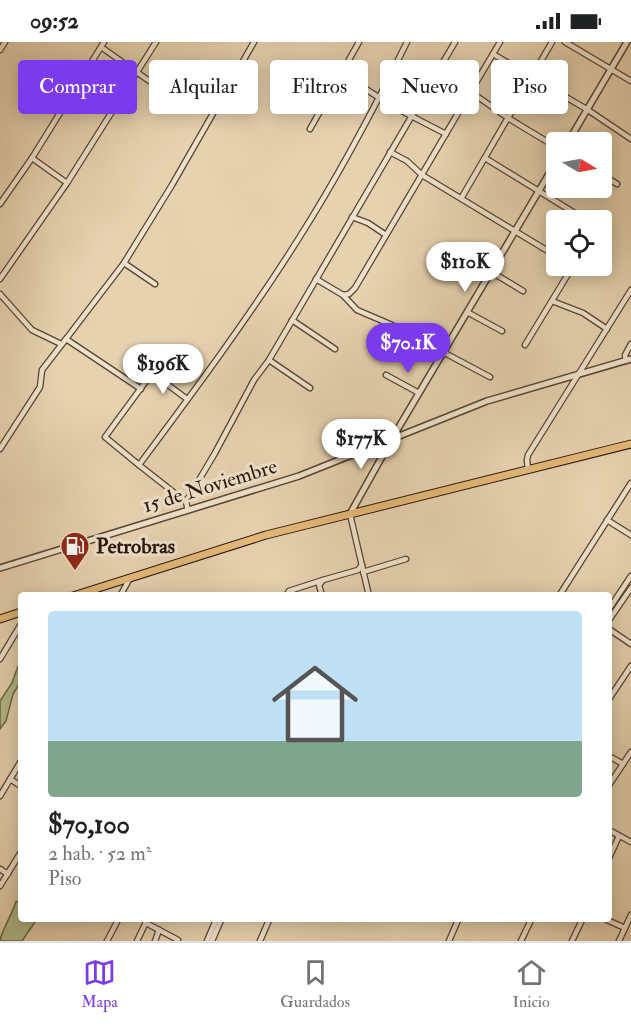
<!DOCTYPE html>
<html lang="es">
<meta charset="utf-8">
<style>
:root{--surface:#fff;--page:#f6f6f6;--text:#202124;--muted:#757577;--line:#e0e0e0;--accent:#7c3aed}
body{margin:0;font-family:"IM FELL Double Pica",serif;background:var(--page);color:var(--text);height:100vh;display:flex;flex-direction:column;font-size:22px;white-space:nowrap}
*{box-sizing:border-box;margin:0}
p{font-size:20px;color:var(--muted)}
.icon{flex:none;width:33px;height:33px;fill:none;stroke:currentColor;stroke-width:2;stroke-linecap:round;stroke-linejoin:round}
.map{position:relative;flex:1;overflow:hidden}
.panel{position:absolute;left:18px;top:550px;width:594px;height:330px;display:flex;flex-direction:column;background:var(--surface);border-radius:6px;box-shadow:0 3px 15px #0003}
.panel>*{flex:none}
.hud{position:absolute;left:18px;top:18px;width:596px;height:54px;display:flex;gap:12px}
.needle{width:39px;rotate:100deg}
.buttons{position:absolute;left:546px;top:90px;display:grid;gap:12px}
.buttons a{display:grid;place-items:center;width:66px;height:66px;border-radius:6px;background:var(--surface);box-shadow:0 3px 15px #0003;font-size:30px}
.price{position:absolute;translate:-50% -51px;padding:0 14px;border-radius:21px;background:#fff;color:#222;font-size:20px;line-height:39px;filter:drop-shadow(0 2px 3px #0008)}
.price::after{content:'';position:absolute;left:50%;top:36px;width:18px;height:14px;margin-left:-9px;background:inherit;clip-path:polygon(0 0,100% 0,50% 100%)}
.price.current{background:var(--accent);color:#fff}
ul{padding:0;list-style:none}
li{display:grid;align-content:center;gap:12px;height:318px;padding:0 30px}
li span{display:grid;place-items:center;height:186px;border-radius:6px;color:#555}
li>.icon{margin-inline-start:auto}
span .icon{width:108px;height:108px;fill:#fffc;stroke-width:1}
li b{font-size:26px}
.pill{padding:0 21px;border-radius:6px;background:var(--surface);box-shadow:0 3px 15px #0003;font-size:21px;line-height:54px}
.pill.current{background:var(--accent);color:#fff}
.status{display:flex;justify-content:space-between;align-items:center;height:42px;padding:0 30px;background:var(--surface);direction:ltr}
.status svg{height:16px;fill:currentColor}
.tab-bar{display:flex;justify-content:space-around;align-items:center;height:84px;border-top:2px solid var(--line);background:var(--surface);font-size:16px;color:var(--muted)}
.tab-bar a{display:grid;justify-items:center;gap:3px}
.tab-bar .current{color:var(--accent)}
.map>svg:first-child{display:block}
.green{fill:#b5bc8c;stroke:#6e684a;stroke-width:1.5}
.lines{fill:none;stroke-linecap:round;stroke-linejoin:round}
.minor-casing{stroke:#574431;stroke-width:7}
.tertiary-casing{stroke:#574431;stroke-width:8}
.primary-casing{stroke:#271507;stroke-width:9}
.minor{stroke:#efe2cc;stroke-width:4.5}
.tertiary{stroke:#efe2cc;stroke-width:5}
.primary{stroke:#e4b978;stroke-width:7}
.labels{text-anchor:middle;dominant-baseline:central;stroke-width:6;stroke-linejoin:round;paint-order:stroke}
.street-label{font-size:21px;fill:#271507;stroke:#efe2cc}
.poi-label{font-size:21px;font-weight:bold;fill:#271507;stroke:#efe2cc;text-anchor:start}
</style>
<div class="status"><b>09:52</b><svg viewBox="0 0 49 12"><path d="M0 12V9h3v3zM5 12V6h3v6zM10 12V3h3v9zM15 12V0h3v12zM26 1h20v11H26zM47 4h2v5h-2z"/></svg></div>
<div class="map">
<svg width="631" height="899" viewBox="0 0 631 899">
<rect width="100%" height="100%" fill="#e7d2b0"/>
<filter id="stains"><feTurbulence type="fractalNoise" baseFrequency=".00333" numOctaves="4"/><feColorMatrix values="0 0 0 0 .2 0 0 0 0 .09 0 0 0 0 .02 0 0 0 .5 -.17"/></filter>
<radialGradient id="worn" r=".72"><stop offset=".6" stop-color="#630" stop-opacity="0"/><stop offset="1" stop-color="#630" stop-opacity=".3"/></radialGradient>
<!-- green -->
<g class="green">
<polygon points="21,616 21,639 13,652 6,679 0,687 0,659 12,641"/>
<path d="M21,859V878H36L35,880L22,899H0C0,892 13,870 16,860Z"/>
</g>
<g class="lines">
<!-- minor casing -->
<g class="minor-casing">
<g id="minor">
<polyline points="565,0 631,39"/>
<polyline points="101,5 155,43"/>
<polyline points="0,8 5,0"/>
<polyline points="493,12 588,68 631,97"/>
<polyline points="341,31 392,64 446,92"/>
<polyline points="471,50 508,76 556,105"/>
<polyline points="310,87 359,0"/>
<polyline points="390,110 407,119 422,133 548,209"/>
<polyline points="32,116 67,141"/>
<polyline points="485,116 586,178"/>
<polyline points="602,132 617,142"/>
<polyline points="462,155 552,0"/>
<polyline points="0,162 32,116 104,0"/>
<polyline points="352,175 368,181 386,193"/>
<polyline points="455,208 523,249"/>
<polyline points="124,221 155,242"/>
<polyline points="0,237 67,141 156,0"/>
<polyline points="316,237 343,253 349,252 355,246 500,0"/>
<polyline points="0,252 32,288 61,302"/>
<polyline points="343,253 357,268 392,283 490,335"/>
<polyline points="552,259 583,271 607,287"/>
<polyline points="467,270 502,289"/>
<polyline points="292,278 335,307"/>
<polyline points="525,303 573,224"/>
<polyline points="269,318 310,346"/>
<polyline points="626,319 625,313 631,302"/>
<polyline points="386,333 419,351"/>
<polyline points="141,347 66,297 124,221 172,143 254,0"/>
<path d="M187,357L152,331L105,395L139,423C194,349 250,274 299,196C339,133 374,67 407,0"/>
<polyline points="0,407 40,345 42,328 66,297"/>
<polyline points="139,423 186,460"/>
<polyline points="528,427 527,418 528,413 631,248"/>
<polyline points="188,468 186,460 215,411 254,338 269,318 455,0"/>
<polyline points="350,472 369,554"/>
<polyline points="607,478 631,493"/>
<polyline points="363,530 406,517"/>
<polyline points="120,554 130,536"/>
<polyline points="286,554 289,549 323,538"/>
<polyline points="322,554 319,543 323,538 358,528 362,523"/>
<polyline points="559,554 631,441"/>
<polyline points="609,567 631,534"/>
<polyline points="609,578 631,546"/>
<polyline points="609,587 631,602"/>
<polyline points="0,617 21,582"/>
<polyline points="609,657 631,624"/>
<polyline points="609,714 623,722"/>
<polyline points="10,737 21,744"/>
<polyline points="609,743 631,710"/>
<polyline points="0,754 21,719"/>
<polyline points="609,788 631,800"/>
<polyline points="609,816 619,794"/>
<polyline points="0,827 8,832"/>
<polyline points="0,844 21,810"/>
<polyline points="607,878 625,886"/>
<polyline points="146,881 178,898"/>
<polyline points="107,899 118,878"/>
<polyline points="137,899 147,878"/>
<polyline points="155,899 159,888"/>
<polyline points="207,899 216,878"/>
<polyline points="212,899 221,878"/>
<polyline points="260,899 269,878"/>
<polyline points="449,899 458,878"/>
<polyline points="521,899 531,878"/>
<polyline points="572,899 582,878"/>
<polyline points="619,899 631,873"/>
</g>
</g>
<!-- tertiary casing -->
<g class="tertiary-casing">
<g id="tertiary">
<polyline points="568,100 627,0"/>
<polyline points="350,472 393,395 556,120"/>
<polyline points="0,526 299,434 487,359 631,317"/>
</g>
</g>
<!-- primary casing -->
<g class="primary-casing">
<g id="primary">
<polyline points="73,554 266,493 631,402"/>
<polyline points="0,577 21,570"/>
</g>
</g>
<!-- minor -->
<use href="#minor" class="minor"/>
<!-- tertiary -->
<use href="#tertiary" class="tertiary"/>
<!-- primary -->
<use href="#primary" class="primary"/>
</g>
<!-- icons -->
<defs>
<g id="fuel-pin" transform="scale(1.5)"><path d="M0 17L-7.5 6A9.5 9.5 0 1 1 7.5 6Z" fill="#8f2418" stroke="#efe2cc"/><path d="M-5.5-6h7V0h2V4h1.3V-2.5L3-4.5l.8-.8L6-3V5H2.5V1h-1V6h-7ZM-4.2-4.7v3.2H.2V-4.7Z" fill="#fff"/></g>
</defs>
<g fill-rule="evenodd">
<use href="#fuel-pin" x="75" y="504"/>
</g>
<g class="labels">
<!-- street labels -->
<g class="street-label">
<text transform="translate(210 444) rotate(-17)">15 de Noviembre</text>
</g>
<!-- poi labels -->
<g class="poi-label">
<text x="96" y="504">Petrobras</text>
</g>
</g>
<rect width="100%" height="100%" filter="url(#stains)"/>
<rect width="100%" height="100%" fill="url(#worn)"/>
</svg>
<div class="buttons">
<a><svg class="needle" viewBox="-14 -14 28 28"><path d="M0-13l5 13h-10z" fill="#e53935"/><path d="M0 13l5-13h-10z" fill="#757577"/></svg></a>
<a><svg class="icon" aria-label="locate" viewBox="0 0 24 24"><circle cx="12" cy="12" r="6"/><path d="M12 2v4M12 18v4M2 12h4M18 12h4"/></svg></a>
</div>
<b class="price" style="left:465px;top:251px">$110K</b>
<b class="price current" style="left:408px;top:332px">$70.1K</b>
<b class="price" style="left:163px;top:353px">$196K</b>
<b class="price" style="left:361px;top:428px">$177K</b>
<div class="hud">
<a class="pill current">Comprar</a>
<a class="pill">Alquilar</a>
<a class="pill">Filtros</a>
<a class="pill">Nuevo</a>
<a class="pill">Piso</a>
</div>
<section class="panel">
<ul>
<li><span style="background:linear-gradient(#bfe0f5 70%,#7fa58c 0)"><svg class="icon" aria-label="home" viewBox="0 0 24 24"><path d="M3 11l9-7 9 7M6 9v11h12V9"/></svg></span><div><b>$70,100</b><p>2 hab. · 52 m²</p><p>Piso</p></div></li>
</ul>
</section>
</div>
<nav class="tab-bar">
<a class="current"><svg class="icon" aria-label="map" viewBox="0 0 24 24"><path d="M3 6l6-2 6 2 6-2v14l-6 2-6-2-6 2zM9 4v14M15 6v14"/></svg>Mapa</a>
<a><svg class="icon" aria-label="saved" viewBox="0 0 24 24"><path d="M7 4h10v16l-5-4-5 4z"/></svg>Guardados</a>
<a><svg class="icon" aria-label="home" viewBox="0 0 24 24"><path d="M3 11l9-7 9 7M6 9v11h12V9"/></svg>Inicio</a>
</nav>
